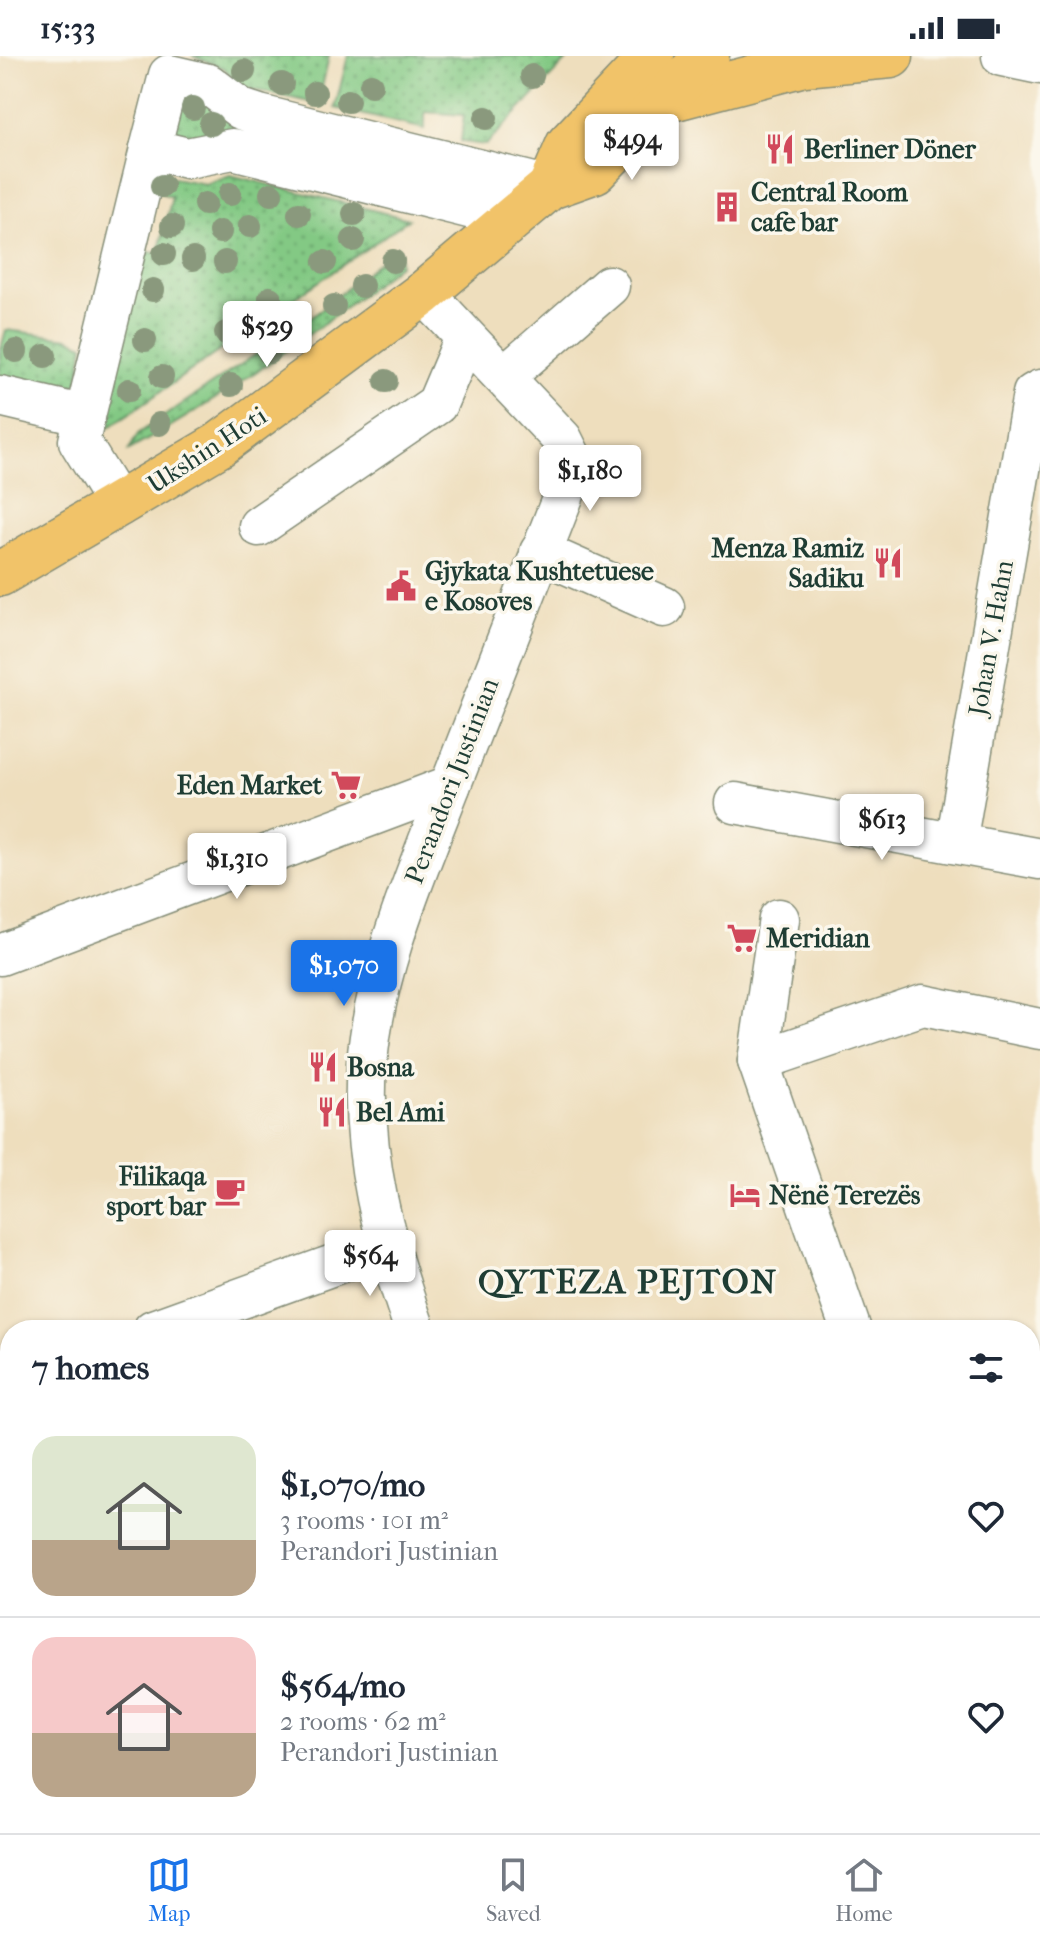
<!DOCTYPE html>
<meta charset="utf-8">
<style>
:root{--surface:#fff;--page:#f2f2f3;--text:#1f2937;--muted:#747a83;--line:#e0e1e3;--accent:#1a73e8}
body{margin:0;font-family:"IM FELL French Canon",serif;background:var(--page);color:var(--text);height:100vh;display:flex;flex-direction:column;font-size:30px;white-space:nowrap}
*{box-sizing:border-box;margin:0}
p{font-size:26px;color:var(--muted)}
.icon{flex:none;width:44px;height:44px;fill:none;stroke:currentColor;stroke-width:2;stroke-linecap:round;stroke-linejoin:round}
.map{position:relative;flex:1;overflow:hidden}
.side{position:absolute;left:0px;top:1264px;width:1040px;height:514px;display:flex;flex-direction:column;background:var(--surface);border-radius:32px 32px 0 0;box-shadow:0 2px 6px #0004}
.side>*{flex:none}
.price{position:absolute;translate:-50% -68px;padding:0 18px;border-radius:8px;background:#fff;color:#222;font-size:26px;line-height:52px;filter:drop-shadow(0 2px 4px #0008)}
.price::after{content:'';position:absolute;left:50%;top:48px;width:24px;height:18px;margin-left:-12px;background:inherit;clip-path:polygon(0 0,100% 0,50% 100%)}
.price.active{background:var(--accent);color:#fff}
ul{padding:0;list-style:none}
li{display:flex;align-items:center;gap:24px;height:200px;padding:0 32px}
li+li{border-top:2px solid var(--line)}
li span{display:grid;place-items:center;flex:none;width:224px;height:160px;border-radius:24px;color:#555}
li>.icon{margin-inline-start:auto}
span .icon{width:96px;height:96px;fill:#fffc;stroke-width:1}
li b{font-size:34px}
h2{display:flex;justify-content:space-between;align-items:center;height:96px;padding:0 32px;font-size:34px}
.status{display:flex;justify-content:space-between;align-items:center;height:56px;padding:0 40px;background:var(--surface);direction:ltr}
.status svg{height:22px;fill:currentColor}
.dock{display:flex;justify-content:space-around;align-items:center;height:112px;border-top:2px solid var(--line);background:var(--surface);font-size:22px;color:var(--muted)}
.dock a{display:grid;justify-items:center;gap:4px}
.dock .active{color:var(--accent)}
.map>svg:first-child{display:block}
.green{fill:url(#green-dots);stroke:#51835c;stroke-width:2}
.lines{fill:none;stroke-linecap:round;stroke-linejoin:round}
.minor-casing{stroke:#868e78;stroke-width:43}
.major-casing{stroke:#868e78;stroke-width:47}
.minor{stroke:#fff;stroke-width:40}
.major{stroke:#f1c369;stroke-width:44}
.tree{fill:#8a997d}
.labels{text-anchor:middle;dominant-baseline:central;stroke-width:7;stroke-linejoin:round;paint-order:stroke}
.poi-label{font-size:26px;font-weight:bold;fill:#1f3d34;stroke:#fbf7ec;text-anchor:start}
.street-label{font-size:26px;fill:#1f3d34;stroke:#fbf7ec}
.district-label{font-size:34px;font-weight:bold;letter-spacing:2px;fill:#1f3d34;stroke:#fbf7ec}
</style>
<div class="status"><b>15:33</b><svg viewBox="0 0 49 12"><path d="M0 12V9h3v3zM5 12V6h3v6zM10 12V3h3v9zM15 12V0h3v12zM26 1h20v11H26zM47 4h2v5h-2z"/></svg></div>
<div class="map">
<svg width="1040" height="1777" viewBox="0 0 1040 1777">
<defs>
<pattern id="green-dots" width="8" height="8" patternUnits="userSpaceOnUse" patternTransform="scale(2)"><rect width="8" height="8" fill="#83c984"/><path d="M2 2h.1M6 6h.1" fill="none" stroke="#6ba46d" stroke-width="1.8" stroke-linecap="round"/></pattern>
</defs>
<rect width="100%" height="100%" fill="#fbf7ec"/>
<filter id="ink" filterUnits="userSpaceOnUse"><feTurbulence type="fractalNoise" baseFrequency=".0125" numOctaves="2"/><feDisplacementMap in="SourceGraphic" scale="16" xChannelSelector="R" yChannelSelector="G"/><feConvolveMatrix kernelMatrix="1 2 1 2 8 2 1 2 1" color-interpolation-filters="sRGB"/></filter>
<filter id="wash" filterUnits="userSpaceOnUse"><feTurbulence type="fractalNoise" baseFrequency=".006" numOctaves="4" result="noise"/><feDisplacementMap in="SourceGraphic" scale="32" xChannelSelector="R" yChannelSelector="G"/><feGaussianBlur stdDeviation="1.8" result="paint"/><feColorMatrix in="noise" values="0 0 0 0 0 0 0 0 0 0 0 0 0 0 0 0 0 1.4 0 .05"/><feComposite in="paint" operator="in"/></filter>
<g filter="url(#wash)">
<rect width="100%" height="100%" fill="#eedebd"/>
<!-- green -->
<g class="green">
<polygon points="192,0 329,0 319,45 314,47 242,31 224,12"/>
<polygon points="348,0 571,0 486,89 461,86 464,59 425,56 425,73 335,52"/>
<path d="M191,41L364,100L185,86C173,73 170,64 178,48Z"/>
<polygon points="230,119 409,163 108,372 100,343 142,194 158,198 172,141 156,135 156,126 164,120 205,128"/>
<path d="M392,195L400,197V208C315,277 226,341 129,394L138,378L317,257Z"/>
<polygon points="6,274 68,282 84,289 78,329 65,335 0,323 0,296"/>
</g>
</g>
<g filter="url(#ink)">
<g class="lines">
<!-- minor casing -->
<g class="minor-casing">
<g id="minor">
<polyline points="1002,0 1040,8"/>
<polyline points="513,163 233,93 187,102 150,93 169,19 208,28 241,53 259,59 550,131"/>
<polyline points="504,321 609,230"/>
<polyline points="0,340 85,360 150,93"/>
<polyline points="85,360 79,385 119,450"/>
<polyline points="259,470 437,348 465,282"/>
<polyline points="540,496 664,551"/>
<polyline points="735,747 1040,803"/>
<polyline points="956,787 1033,338 1040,334"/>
<polyline points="779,863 758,1005 851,1274"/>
<polyline points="0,899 450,730"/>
<polyline points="758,1005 923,949 1040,973"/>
<polyline points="153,1274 386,1190"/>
<path d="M415,1274C385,1188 360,1099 367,1007C375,912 415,821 449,733C487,633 526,533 566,433L573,405L562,383L424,237"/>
<polyline points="0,1329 10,1326"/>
<polyline points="583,1768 586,1777"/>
<polyline points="1015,1768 1018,1777"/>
</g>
</g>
<!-- major casing -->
<g class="major-casing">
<g id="major">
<polyline points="668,44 804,8 891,0"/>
<polyline points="550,131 568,89 652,0"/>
<polyline points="0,518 219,389 424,237 550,131 595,115 707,0"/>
</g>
</g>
<!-- minor -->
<use href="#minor" class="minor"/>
<!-- major -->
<use href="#major" class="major"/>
</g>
<!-- trees -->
<g class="tree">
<circle cx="244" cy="15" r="12"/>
<circle cx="532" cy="20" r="12"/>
<circle cx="282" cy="28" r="12"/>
<circle cx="371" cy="29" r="12"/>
<circle cx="315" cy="37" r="12"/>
<circle cx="348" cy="45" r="12"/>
<circle cx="193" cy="52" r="12"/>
<circle cx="486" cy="62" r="12"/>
<circle cx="211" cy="68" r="12"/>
<circle cx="162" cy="130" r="12"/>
<circle cx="230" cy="138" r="12"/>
<circle cx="271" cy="138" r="12"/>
<circle cx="205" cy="148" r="12"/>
<circle cx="299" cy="158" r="12"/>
<circle cx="354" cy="158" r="12"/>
<circle cx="172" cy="170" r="12"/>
<circle cx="250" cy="170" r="12"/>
<circle cx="220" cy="176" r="12"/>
<circle cx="353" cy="184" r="12"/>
<circle cx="164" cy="198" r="12"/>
<circle cx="193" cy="203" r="12"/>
<circle cx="393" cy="205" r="12"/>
<circle cx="225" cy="206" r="12"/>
<circle cx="325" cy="206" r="12"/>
<circle cx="362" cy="230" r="12"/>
<circle cx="153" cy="234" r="12"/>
<circle cx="270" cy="242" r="12"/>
<circle cx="334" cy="250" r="12"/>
<circle cx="226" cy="277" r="12"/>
<circle cx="145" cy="284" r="12"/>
<circle cx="16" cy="295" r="12"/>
<circle cx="269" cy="296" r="12"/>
<circle cx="45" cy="300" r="12"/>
<circle cx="162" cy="321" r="12"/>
<circle cx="386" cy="325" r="12"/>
<circle cx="231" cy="329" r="12"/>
<circle cx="129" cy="334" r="12"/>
<circle cx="159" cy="368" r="12"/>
</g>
</g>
<!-- icons -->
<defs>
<g id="restaurant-bare" transform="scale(2.4)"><path d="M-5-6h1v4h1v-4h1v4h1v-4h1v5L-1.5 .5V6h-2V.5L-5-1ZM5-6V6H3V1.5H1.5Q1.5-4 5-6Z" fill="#d1495b" stroke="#fbf7ec" stroke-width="2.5" paint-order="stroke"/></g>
<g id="building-bare" transform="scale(2.4)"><path d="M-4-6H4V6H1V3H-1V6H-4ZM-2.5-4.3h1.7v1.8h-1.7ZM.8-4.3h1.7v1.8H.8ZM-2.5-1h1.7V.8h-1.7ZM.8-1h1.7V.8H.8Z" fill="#d1495b" stroke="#fbf7ec" stroke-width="2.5" paint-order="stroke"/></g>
<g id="civic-bare" transform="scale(2.4)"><path d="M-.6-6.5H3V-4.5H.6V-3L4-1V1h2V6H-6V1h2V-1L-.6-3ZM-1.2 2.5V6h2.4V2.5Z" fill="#d1495b" stroke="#fbf7ec" stroke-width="2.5" paint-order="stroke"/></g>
<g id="supermarket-bare" transform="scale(2.4)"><path d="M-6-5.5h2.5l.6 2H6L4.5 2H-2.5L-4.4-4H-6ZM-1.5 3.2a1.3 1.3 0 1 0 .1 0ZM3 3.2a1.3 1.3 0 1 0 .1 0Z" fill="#d1495b" stroke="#fbf7ec" stroke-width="2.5" paint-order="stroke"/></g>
<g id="cafe-bare" transform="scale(2.4)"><path d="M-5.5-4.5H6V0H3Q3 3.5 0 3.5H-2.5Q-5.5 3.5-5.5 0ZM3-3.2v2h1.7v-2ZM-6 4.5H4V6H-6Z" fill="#d1495b" stroke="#fbf7ec" stroke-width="2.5" paint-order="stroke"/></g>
<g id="hotel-bare" transform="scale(2.4)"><path d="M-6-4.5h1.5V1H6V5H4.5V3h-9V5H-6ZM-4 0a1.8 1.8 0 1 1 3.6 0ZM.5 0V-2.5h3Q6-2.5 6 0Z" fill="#d1495b" stroke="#fbf7ec" stroke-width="2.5" paint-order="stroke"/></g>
</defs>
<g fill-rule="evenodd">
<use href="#restaurant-bare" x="780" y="93"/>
<use href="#building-bare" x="727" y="151"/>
<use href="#restaurant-bare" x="888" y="507"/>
<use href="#civic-bare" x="401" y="530"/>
<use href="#supermarket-bare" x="346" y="729"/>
<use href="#supermarket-bare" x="742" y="882"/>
<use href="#restaurant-bare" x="323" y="1011"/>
<use href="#restaurant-bare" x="332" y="1056"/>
<use href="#cafe-bare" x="230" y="1135"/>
<use href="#hotel-bare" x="745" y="1139"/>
</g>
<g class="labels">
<!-- poi labels -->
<g class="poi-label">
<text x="804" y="93">Berliner Döner</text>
<text x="751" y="136">Central Room<tspan x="751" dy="30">cafe bar</tspan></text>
<text x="864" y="492" text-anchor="end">Menza Ramiz<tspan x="864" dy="30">Sadiku</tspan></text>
<text x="425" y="515">Gjykata Kushtetuese<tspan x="425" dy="30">e Kosoves</tspan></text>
<text x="322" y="729" text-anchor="end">Eden Market</text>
<text x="766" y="882">Meridian</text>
<text x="347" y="1011">Bosna</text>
<text x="356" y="1056">Bel Ami</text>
<text x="206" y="1120" text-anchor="end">Filikaqa<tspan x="206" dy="30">sport bar</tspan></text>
<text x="769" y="1139">Nënë Terezës</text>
</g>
<!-- street labels -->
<g class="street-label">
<text transform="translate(207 394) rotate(-33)">Ukshin Hoti</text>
<text transform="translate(991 582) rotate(-80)">Johan V. Hahn</text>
<text transform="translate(452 725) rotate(-69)">Perandori Justinian</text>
</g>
<!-- district labels -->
<g class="district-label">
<text x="628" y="1226">QYTEZA PEJTON</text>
</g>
</g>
</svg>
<b class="price" style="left:632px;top:126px">$494</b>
<b class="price" style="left:267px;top:313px">$529</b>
<b class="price" style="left:590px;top:457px">$1,180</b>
<b class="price" style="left:882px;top:806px">$613</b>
<b class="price" style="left:237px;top:845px">$1,310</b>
<b class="price active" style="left:344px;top:952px">$1,070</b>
<b class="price" style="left:370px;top:1242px">$564</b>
<section class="side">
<h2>7 homes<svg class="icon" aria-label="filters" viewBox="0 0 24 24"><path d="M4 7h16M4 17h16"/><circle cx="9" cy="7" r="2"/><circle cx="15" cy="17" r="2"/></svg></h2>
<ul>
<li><span style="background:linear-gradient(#dfe7d0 65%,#b9a48a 0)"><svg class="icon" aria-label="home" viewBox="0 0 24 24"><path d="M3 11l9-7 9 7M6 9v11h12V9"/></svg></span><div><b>$1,070/mo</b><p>3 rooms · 101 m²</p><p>Perandori Justinian</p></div><svg class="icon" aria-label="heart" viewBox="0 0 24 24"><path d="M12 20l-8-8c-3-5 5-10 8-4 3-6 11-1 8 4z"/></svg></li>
<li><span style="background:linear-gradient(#f6c9c9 60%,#b9a48a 0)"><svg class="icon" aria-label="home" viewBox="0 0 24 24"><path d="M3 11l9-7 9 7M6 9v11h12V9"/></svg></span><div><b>$564/mo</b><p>2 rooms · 62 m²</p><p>Perandori Justinian</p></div><svg class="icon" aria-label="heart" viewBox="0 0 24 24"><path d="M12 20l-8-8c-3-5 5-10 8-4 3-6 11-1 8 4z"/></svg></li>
</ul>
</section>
</div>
<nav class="dock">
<a class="active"><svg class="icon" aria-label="map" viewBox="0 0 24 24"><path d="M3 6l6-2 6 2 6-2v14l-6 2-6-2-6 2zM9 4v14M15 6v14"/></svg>Map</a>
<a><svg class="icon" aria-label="saved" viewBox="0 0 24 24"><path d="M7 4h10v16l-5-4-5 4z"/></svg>Saved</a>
<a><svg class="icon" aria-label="home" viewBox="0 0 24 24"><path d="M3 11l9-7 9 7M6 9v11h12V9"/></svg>Home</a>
</nav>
